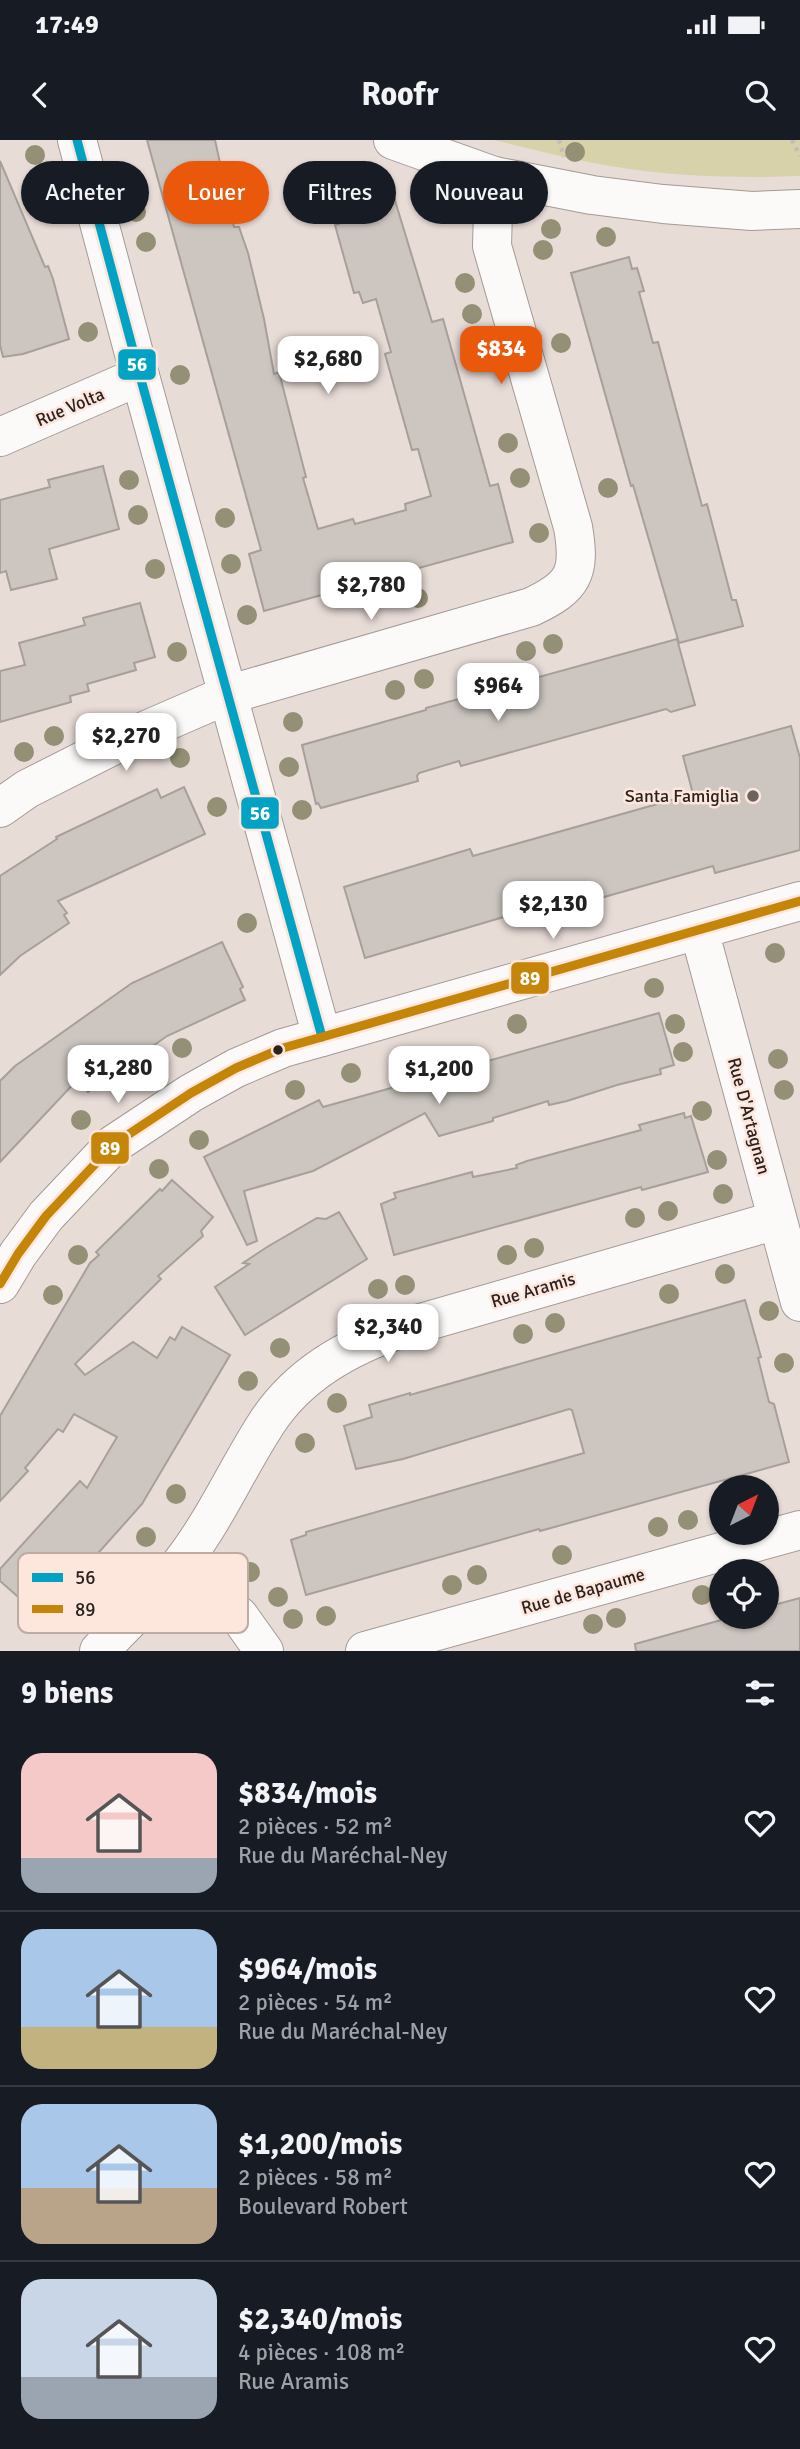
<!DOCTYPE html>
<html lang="fr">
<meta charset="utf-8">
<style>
:root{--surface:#171b24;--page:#242831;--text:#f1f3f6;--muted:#9ea1a6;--line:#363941;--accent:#ea580c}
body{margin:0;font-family:Signika,sans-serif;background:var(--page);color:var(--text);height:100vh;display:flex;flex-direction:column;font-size:26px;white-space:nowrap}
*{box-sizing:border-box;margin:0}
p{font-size:23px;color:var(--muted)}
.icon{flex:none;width:38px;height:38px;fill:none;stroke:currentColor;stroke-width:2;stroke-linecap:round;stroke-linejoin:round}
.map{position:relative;height:1511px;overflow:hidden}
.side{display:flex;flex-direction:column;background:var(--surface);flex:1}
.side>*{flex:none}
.guide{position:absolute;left:21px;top:21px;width:760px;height:63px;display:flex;gap:14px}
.needle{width:46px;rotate:42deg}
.tools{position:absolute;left:709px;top:1335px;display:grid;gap:14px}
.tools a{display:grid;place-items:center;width:70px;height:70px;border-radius:50%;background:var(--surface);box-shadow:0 2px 5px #0004;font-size:35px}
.price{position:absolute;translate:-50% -60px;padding:0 16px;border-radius:14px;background:#fff;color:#222;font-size:23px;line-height:46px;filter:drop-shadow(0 2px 4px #0008)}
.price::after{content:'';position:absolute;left:50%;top:42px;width:21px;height:16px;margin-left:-10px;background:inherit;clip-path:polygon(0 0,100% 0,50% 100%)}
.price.active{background:var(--accent);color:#fff}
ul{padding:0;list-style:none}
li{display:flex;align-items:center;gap:21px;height:175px;padding:0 21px}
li+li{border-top:2px solid var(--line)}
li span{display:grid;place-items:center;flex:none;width:196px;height:140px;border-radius:21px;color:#555}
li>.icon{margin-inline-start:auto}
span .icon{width:84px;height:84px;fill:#fffc;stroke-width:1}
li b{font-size:30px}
h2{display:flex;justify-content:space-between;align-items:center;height:84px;padding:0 21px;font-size:30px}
.chip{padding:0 24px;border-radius:32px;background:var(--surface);box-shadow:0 2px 5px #0004;font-size:24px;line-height:63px}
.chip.active{background:var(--accent);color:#fff}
.status{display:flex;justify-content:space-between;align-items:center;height:49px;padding:0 35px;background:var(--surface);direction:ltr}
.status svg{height:19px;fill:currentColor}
header{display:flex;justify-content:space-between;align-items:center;height:91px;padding:0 21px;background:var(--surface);font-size:32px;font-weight:700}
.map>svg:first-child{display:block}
.green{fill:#d7d2aa}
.building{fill:#cdc6c0;stroke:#a7a09a;stroke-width:2}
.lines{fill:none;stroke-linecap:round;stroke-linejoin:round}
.minor-casing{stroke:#a39a96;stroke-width:40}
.path{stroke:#c2bdbb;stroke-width:4.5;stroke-dasharray:3.5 5;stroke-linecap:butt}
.minor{stroke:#fcfaf9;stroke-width:38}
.bus-1-casing{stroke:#fde6dc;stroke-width:14}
.bus-2-casing{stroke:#fde6dc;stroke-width:14}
.bus-1{stroke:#02a2c5;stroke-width:9}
.bus-2{stroke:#c48508;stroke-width:9}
.tree{fill:#949075}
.poi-dot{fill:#6c635f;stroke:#fde6dc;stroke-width:2.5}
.bus-dot{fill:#2a221e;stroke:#fde6dc;stroke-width:2.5}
.labels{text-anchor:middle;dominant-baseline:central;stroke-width:5;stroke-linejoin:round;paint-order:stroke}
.street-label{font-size:18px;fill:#2a221e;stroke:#fde6dc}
.poi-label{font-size:18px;fill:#2a221e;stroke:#fde6dc;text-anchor:end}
.key{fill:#fde6dc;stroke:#beaba3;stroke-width:2}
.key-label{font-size:19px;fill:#2a221e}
.line-badge{stroke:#fde6dc;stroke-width:2.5}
.badge-label{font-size:19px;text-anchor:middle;font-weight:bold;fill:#fff}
</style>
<div class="status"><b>17:49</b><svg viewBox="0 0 49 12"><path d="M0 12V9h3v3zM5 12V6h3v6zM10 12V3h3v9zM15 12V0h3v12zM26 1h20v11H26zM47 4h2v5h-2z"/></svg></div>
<header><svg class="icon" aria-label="back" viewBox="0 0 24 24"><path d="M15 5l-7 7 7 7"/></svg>Roofr<svg class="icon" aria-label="search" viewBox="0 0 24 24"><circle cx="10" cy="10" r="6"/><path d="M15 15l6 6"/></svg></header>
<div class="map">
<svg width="800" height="1511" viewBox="0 0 800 1511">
<rect width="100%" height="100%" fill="#e8dcd7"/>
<!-- green -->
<path class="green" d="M494,0H800V36C752,38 693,37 645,31C594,25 544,12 494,0Z"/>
<!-- building -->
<g class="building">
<polygon points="147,0 215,0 234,87 239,87 248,113 264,179 274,234 279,232 306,337 303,338 318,389 353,379 355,384 406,370 405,364 431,356 418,309 412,310 385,214 391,212 376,159 363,163 359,152 354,153 335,85 339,84 336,71 393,54 432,182 443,179 490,346 498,344 513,402 264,471 249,414 261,410"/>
<polygon points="0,21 45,127 48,126 53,139 69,199 23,214 3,217 0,205"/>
<polygon points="629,117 632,129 637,128 644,151 639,152 653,203 658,202 702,366 707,364 732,460 736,460 743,486 679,503 633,345 631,346 571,133"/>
<polygon points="103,326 119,389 49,409 57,439 11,450 6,431 0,433 0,360 50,347 48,340"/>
<polygon points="140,463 155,517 134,523 136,530 87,544 89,551 70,556 71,562 0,582 0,531 25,525 19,503 85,485 83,478"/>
<polygon points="677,499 695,565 671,572 666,569 461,626 459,621 419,633 417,636 418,641 321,668 318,663 316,664 302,605 426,570 426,568"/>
<polygon points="791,586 800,618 800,710 715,733 713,726 527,779 524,771 365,818 344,747 470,709 473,716 693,654 683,616"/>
<polygon points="184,647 205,694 58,761 67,773 64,775 69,783 20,816 0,835 0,736 57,699 56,697 157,649 161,658"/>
<polygon points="222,802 243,847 240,849 245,860 167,896 88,952 78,939 0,1022 0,941 15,926 132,843"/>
<polygon points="659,873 674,925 660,929 661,934 617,945 567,961 549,965 548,961 493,978 493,981 439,996 425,973 313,1031 244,1051 257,1101 247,1105 204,1017 319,960 323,967"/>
<polygon points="684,973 685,978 691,976 708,1032 642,1050 641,1047 394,1115 381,1064 396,1058 394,1053 472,1032 473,1037 517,1028 516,1025 527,1021 641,990 639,985"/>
<polygon points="172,1040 213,1077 201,1091 203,1096 158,1136 161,1139 75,1224 85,1235 133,1202 157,1218 170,1197 175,1200 182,1187 230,1215 142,1364 41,1477 0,1441 0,1429 80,1341 87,1348 117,1297 74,1274 63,1292 58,1289 25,1328 28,1331 0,1361 0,1276 90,1123 99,1115 96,1112 160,1049 162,1051"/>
<polygon points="339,1072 367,1119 245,1195 215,1147 249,1124 243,1123 267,1107 317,1078 326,1079"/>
<polygon points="745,1160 761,1217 758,1218 769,1262 774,1264 789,1322 540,1391 539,1389 306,1455 291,1400 306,1395 306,1392 584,1313 572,1270 569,1269 403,1319 356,1329 344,1286 372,1277 369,1265 410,1253 410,1255"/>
<polygon points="800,1458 800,1511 636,1511 635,1504 732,1477 766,1477 766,1467"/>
</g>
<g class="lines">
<!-- minor casing -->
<g class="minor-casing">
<g id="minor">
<polyline points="77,0 140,236 322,897"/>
<polyline points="393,0 494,36 592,55 663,64 752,71 800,69"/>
<polyline points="0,297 140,236"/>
<path d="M0,668L27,649L128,598L227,555L531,467C574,447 581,433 573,387L492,106L494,36"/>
<polyline points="699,790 800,1162"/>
<polyline points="0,1144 18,1114 46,1076 114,1004 191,953 236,928 283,908 322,897 800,761"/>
<polyline points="179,1426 239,1476 264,1511"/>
<path d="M99,1511C126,1483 155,1456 179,1426C215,1381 237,1328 268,1281C300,1233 353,1204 407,1187L777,1080"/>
<polyline points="365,1511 800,1390"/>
</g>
</g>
<!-- path -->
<g class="path">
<polyline points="559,0 564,17"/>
<polyline points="792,0 800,16"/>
</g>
<!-- minor -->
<use href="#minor" class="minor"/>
<!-- bus-1 casing -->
<g class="bus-1-casing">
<polyline id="bus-1" points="77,0 140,236 322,897"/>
</g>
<!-- bus-2 casing -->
<g class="bus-2-casing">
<polyline id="bus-2" points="0,1144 18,1114 46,1076 114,1004 191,953 236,928 283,908 322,897 800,761"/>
</g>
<!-- bus-1 -->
<use href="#bus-1" class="bus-1"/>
<!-- bus-2 -->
<use href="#bus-2" class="bus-2"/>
</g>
<!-- trees -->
<g class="tree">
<circle cx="575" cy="12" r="10"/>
<circle cx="35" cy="15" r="10"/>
<circle cx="136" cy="72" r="10"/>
<circle cx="551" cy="89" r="10"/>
<circle cx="606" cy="97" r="10"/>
<circle cx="146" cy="102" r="10"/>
<circle cx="543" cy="110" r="10"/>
<circle cx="465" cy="143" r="10"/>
<circle cx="472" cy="174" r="10"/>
<circle cx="88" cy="192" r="10"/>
<circle cx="561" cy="203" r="10"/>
<circle cx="180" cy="235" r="10"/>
<circle cx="508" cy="303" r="10"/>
<circle cx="520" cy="338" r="10"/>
<circle cx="129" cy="340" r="10"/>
<circle cx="608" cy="348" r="10"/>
<circle cx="138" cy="375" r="10"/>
<circle cx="225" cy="378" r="10"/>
<circle cx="539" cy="393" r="10"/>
<circle cx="231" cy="424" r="10"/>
<circle cx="155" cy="429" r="10"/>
<circle cx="418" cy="458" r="10"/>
<circle cx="247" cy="475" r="10"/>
<circle cx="553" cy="504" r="10"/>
<circle cx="526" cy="511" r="10"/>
<circle cx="177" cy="512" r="10"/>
<circle cx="424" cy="539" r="10"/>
<circle cx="395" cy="550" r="10"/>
<circle cx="293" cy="582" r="10"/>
<circle cx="54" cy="596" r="10"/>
<circle cx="24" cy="612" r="10"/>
<circle cx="180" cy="618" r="10"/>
<circle cx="289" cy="627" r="10"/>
<circle cx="217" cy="667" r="10"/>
<circle cx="302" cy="670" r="10"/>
<circle cx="247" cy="783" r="10"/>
<circle cx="775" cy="813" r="10"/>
<circle cx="654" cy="848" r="10"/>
<circle cx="517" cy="884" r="10"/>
<circle cx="675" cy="884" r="10"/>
<circle cx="182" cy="908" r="10"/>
<circle cx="683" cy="912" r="10"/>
<circle cx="778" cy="919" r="10"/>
<circle cx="153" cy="925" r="10"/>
<circle cx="351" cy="933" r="10"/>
<circle cx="295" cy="950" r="10"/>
<circle cx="784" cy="950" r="10"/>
<circle cx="702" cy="971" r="10"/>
<circle cx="81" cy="980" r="10"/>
<circle cx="199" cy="1000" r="10"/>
<circle cx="717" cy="1020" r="10"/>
<circle cx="159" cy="1029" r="10"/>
<circle cx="723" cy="1054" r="10"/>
<circle cx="668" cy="1071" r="10"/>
<circle cx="635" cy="1078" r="10"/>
<circle cx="534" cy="1108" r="10"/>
<circle cx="78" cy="1115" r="10"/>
<circle cx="507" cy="1115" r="10"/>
<circle cx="725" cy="1134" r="10"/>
<circle cx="405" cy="1145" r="10"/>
<circle cx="378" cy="1149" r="10"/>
<circle cx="669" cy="1154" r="10"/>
<circle cx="53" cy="1155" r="10"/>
<circle cx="769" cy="1171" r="10"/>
<circle cx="555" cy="1183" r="10"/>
<circle cx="523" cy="1194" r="10"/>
<circle cx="280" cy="1208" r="10"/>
<circle cx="784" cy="1223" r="10"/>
<circle cx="248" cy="1241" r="10"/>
<circle cx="337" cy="1263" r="10"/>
<circle cx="305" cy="1303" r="10"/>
<circle cx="176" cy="1354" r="10"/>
<circle cx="688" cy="1380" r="10"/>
<circle cx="658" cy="1387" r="10"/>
<circle cx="146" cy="1397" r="10"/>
<circle cx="562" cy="1415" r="10"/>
<circle cx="250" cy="1432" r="10"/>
<circle cx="477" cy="1435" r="10"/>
<circle cx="452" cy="1445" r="10"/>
<circle cx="702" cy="1455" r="10"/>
<circle cx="278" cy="1457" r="10"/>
<circle cx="326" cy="1476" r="10"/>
<circle cx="616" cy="1478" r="10"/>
<circle cx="293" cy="1479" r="10"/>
<circle cx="70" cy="1484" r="10"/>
<circle cx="593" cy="1484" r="10"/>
</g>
<!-- markers -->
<circle class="poi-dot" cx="753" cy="656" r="7"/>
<circle class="bus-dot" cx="278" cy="910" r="6"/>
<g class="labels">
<!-- street labels -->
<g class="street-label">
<text transform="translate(70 267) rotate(-23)">Rue Volta</text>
<text transform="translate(749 976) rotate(75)">Rue D'Artagnan</text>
<text transform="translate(533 1150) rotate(-16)">Rue Aramis</text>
<text transform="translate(583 1451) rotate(-16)">Rue de Bapaume</text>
</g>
<!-- poi labels -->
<g class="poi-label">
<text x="739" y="656">Santa Famiglia</text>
</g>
</g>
<!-- legend -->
<rect x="18" y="1413" width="230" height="80" rx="10" class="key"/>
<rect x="32" y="1433" width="31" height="9" fill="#02a2c5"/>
<rect x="32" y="1465" width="31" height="8" fill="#c48508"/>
<g class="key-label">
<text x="75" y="1444">56</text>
<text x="75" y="1476">89</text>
</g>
<g class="line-badge">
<rect x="117" y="208" width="40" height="33" rx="7" fill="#02a2c5"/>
<rect x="240" y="656" width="40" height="34" rx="7" fill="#02a2c5"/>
<rect x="510" y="821" width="40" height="34" rx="7" fill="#c48508"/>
<rect x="90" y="991" width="40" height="34" rx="7" fill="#c48508"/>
</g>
<g class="badge-label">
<text x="137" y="231">56</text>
<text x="260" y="680">56</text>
<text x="530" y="845">89</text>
<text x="110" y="1015">89</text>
</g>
</svg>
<div class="tools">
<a><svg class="needle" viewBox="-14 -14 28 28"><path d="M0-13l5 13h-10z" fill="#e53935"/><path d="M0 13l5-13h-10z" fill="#9ea1a6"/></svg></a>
<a><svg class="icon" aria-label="locate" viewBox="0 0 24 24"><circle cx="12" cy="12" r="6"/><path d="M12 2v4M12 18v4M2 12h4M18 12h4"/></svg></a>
</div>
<b class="price active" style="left:501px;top:246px">$834</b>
<b class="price" style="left:328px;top:256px">$2,680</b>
<b class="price" style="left:371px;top:482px">$2,780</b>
<b class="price" style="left:498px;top:583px">$964</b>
<b class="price" style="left:126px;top:633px">$2,270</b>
<b class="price" style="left:553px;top:801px">$2,130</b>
<b class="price" style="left:118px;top:965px">$1,280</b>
<b class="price" style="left:439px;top:966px">$1,200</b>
<b class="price" style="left:388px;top:1224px">$2,340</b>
<div class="guide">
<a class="chip">Acheter</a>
<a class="chip active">Louer</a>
<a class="chip">Filtres</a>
<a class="chip">Nouveau</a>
</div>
</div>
<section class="side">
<h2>9 biens<svg class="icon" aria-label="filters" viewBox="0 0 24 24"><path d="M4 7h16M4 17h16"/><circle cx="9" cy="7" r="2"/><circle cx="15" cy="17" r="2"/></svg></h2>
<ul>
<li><span style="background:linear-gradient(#f6c9c9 75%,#9aa5b1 0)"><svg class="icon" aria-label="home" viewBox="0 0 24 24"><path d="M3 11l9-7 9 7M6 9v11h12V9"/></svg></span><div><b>$834/mois</b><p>2 pièces · 52 m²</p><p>Rue du Maréchal-Ney</p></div><svg class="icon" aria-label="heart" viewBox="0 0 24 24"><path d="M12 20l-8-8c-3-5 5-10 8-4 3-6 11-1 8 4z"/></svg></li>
<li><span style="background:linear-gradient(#a9c7e8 70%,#c2b280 0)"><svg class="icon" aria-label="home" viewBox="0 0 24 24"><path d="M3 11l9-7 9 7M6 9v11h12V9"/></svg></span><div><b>$964/mois</b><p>2 pièces · 54 m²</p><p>Rue du Maréchal-Ney</p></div><svg class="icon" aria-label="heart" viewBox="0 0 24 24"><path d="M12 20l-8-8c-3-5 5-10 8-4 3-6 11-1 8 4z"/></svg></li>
<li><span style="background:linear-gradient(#a9c7e8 60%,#b9a48a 0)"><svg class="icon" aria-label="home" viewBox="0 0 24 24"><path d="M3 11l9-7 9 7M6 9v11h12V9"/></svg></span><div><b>$1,200/mois</b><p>2 pièces · 58 m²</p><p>Boulevard Robert</p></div><svg class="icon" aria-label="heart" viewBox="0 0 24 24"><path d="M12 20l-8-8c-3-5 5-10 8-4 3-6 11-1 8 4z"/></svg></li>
<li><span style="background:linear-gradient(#c9d6e8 70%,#9aa5b1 0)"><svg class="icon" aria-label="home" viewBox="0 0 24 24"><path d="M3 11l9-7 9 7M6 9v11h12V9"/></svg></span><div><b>$2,340/mois</b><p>4 pièces · 108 m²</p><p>Rue Aramis</p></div><svg class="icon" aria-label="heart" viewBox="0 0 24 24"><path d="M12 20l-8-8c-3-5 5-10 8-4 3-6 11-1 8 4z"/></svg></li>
</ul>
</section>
